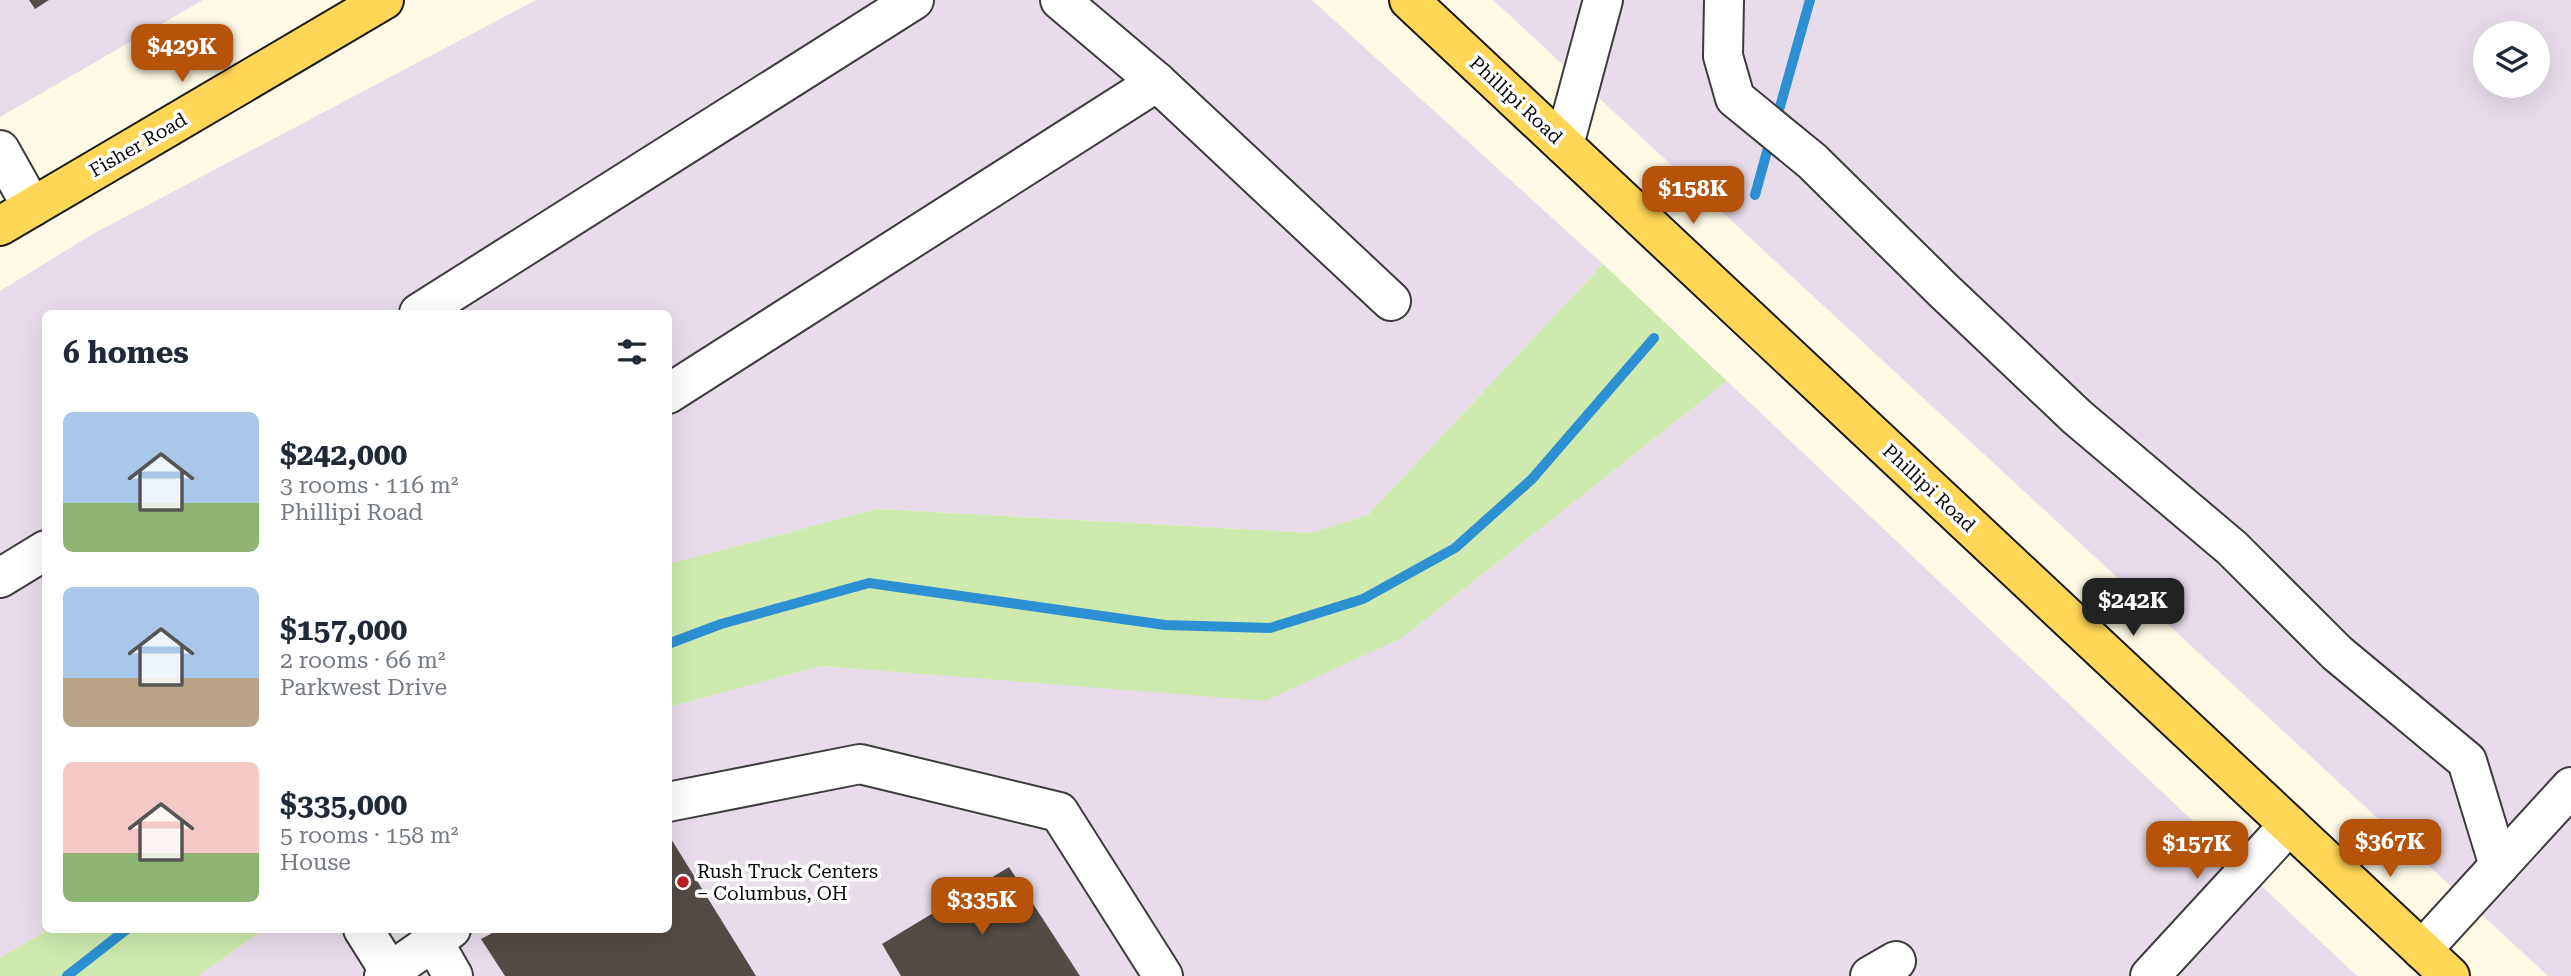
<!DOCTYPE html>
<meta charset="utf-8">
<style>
:root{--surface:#fff;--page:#f6f6f7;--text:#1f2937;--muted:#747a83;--accent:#b45309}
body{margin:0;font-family:"Roboto Serif",serif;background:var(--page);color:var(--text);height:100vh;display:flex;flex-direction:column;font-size:26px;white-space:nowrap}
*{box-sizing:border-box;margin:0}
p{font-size:23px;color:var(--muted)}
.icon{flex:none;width:38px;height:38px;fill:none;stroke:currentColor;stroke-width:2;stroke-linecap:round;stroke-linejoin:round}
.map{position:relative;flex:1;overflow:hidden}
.details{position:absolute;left:42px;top:310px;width:630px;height:623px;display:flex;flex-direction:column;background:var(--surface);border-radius:10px;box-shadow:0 7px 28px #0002}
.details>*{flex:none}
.controls{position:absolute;left:2473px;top:21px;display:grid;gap:14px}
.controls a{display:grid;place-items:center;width:77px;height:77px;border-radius:50%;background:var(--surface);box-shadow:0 7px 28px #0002;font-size:35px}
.price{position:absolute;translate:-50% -60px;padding:0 16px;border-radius:14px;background:var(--accent);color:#fff;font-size:23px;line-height:46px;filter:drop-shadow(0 2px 4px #0008)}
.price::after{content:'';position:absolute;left:50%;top:42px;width:21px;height:16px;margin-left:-10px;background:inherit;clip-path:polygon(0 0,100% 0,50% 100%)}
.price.on{background:#222;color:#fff}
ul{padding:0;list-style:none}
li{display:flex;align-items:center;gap:21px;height:175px;padding:0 21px}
li span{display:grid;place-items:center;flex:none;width:196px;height:140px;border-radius:10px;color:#555}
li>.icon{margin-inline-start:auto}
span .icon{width:84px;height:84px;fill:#fffc;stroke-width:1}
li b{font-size:30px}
h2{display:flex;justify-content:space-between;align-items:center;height:84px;padding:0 21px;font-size:30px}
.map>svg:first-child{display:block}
.industrial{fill:#e8dcea;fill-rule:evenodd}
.green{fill:#ceeaaf}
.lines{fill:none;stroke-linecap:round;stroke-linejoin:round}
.stream{stroke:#2d90d2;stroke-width:10}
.building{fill:#524b46}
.minor-casing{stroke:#3c3c3c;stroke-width:42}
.major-casing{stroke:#1a1a1a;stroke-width:42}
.minor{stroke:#fff;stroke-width:38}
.major{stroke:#ffd656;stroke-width:38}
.poi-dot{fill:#bd1e25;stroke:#fff;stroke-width:2.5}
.labels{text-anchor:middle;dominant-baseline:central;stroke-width:7;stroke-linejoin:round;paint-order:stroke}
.street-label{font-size:19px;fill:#090909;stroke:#fff}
.poi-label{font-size:19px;fill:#090909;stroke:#fff;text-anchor:start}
</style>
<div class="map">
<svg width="2571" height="976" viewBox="0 0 2571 976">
<rect width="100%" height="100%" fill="#fffae6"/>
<!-- industrial -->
<g class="industrial">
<polygon points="0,0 203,0 0,117"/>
<polygon points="536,0 1312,0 1603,264 1368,515 1311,533 877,509 669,564 668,313 46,313 46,929 50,929 0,958 0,291 91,235"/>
<path d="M1493,0H2571V976H2548ZM2485,33H2538V86H2485Z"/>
<polygon points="1727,381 2357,976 198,976 265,929 668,929 669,707 821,666 1265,700 1402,638"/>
</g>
<!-- green -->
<g class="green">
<polygon points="1603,264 1727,381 1402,638 1265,701 821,666 669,707 669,564 877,509 1311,533 1368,515"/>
<polygon points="50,929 265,929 198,976 0,976 0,958"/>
</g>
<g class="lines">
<!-- stream -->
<g class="stream">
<polyline points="1776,121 1810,0"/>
<polyline points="1755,195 1771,137"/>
<polyline points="668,644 721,624 869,583 1165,625 1270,628 1363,599 1455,548 1532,479 1654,338"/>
<polyline points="67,976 127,929"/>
</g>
</g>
<!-- building -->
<g class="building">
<polygon points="29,0 49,0 35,9"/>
<polygon points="668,834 756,976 505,976 481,939 500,929 668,929"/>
<polygon points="1009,867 1080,976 901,976 882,944"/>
</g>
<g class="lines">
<!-- minor casing -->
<g class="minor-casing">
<g id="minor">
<polyline points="1060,0 1157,82"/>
<polyline points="1724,0 1723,56 1735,98 1812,161 1943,290 2077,417 2232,548 2337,653 2467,761 2499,866"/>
<polyline points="1564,145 1603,0"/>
<polyline points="0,150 32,207"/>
<polyline points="419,313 914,0"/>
<polyline points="668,394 1157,82 1391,301"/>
<polyline points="0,578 46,550"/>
<polyline points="668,802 860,764 1059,812 1163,976"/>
<polyline points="363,929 390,972"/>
<polyline points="433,941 453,976"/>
<polyline points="2422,950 2571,787"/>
<polyline points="384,976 451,929"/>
<polyline points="1870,976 1896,961"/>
<polyline points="2150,976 2289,825"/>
</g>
</g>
<!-- major casing -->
<g class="major-casing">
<g id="major">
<polyline points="1409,0 2450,976"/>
<polyline points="0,226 384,0"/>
</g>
</g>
<!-- minor -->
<use href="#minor" class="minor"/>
<!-- major -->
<use href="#major" class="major"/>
</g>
<!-- markers -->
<circle class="poi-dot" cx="683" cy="882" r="7"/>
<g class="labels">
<!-- street labels -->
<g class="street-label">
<text transform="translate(1516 100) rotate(43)">Phillipi Road</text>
<text transform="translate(138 145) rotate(-30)">Fisher Road</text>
<text transform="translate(1929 488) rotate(43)">Phillipi Road</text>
</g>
<!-- poi labels -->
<g class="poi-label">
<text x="697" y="871">Rush Truck Centers<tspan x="697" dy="22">– Columbus, OH</tspan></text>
</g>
</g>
</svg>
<div class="controls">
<a><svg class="icon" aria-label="layers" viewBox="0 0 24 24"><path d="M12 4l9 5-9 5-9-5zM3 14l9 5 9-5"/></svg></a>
</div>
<b class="price" style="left:182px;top:84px">$429K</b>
<b class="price" style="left:1693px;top:226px">$158K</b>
<b class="price on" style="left:2133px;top:638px">$242K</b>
<b class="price" style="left:2390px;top:879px">$367K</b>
<b class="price" style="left:2197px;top:881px">$157K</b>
<b class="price" style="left:982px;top:937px">$335K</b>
<section class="details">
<h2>6 homes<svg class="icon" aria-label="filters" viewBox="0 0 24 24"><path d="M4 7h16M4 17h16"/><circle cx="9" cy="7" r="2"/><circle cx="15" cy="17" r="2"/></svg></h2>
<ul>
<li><span style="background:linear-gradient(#a9c7e8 65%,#8fb573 0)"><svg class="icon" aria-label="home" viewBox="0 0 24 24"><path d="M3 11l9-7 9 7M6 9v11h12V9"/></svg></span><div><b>$242,000</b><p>3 rooms · 116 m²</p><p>Phillipi Road</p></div></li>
<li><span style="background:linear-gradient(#a9c7e8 65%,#b9a48a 0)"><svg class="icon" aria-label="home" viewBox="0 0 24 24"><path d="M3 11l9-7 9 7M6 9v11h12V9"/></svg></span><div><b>$157,000</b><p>2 rooms · 66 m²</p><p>Parkwest Drive</p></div></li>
<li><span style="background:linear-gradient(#f6c9c9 65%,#8fb573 0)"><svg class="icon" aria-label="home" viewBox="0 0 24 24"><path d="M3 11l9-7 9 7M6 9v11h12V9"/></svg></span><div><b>$335,000</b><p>5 rooms · 158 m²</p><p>House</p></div></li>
</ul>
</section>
</div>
